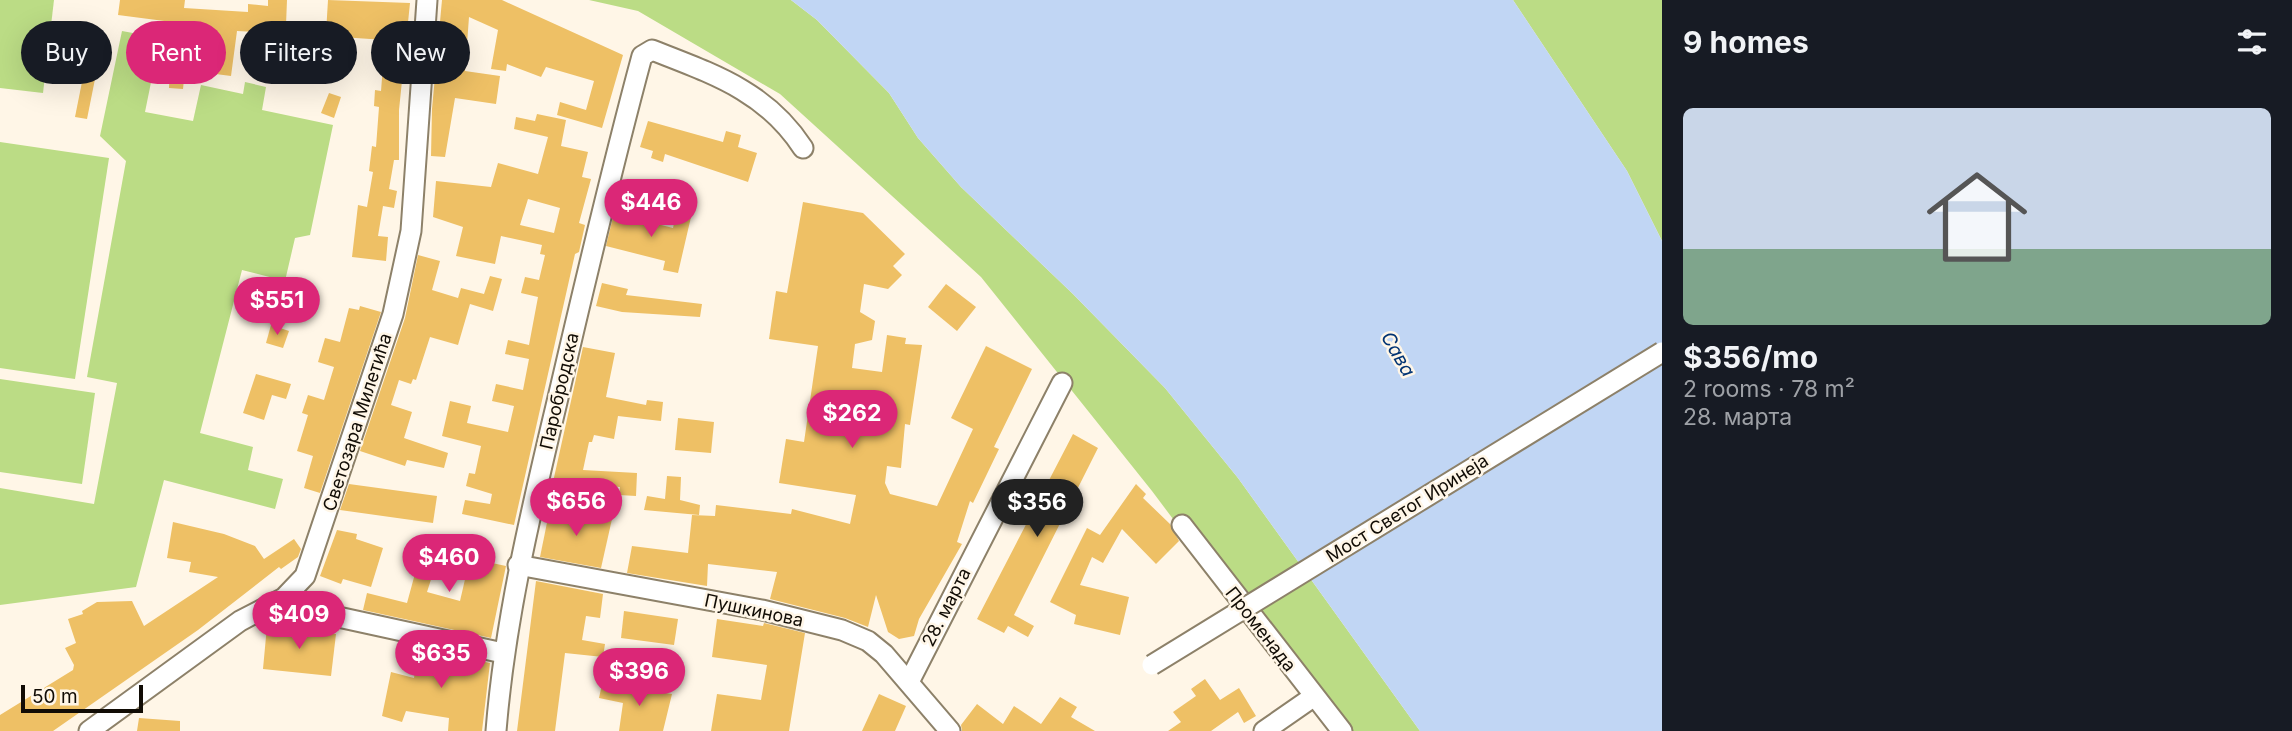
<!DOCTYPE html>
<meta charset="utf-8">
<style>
:root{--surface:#171b24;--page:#20242c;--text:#f1f3f6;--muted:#9ea1a6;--accent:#db2777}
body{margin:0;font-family:Inter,sans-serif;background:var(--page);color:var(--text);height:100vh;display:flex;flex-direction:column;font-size:26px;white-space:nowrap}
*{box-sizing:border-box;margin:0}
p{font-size:23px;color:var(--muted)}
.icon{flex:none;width:38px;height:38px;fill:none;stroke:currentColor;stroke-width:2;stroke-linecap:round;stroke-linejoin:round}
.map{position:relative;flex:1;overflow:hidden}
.side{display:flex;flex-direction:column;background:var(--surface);width:630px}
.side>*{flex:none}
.top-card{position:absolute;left:21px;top:21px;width:665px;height:63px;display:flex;gap:14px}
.scale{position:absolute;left:21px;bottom:18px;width:122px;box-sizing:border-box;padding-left:7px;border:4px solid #110c05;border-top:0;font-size:19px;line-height:24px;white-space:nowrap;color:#110c05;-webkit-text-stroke:5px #fff6e7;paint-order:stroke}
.price{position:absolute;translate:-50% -60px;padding:0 16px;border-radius:24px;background:var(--accent);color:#fff;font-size:23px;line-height:46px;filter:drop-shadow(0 2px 4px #0008)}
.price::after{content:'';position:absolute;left:50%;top:42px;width:21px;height:16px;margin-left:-10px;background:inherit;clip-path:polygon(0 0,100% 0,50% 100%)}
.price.current{background:#222;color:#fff}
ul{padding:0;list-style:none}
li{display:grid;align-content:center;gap:14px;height:371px;padding:0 21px}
li span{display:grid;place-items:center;height:217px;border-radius:10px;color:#555}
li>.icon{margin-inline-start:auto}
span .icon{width:126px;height:126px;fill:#fffc;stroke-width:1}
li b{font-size:30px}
h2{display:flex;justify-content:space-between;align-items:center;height:84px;padding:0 21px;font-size:30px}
.chip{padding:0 24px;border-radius:32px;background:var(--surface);box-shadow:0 7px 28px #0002;font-size:24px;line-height:63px}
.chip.current{background:var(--accent);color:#fff}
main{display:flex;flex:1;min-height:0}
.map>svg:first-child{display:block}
.green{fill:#bbdc85}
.water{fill:#c1d6f4}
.building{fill:#eec065;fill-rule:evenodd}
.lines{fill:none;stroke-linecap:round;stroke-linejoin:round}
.street-casing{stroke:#8d8169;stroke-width:23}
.street{stroke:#fff;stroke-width:19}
.street-bridge-casing{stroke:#8d8169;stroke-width:23;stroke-linecap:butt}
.street-bridge{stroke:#fff;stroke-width:19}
.labels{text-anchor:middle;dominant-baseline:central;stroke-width:5;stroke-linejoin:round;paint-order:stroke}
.street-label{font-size:18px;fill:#110c05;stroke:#fff6e7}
.water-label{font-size:19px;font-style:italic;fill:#013373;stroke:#fff6e7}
</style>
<main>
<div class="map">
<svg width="1662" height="731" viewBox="0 0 1662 731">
<rect width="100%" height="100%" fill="#fff6e7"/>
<!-- green -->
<g class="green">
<polygon points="0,0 54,0 43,93 0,88"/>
<polygon points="589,0 791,0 817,20 889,93 918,138 961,187 1073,294 1165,388 1238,478 1420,731 1332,731 1152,491 981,277 780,94 638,11"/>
<polygon points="1513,0 1662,0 1662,241 1627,171"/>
<polygon points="122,31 160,38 145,112 193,121 201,85 243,94 245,82 266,87 262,110 333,125 310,235 295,238 285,281 242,270 200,433 253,447 248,470 283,479 275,509 164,480 136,587 0,605 0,488 94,504 117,383 87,377 126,161 100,136"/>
<polygon points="0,142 109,158 75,379 0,368"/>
<polygon points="0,379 95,393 82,484 0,472"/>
</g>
<!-- water -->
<polygon class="water" points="791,0 1513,0 1627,171 1662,241 1662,731 1420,731 1238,478 1165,388 1073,294 961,187 918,138 889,93 817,20"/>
<!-- building -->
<g class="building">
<polygon points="120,0 185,0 184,8 248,12 248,4 268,6 268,0 287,0 286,25 326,33 328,0 410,3 399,110 399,160 394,160 389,189 397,191 394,208 383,206 378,236 388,237 386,261 352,257 358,205 367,207 373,172 369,171 372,146 376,147 379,107 374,106 375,90 381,91 385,40 341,37 335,56 315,51 316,46 271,37 272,33 237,31 231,76 185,70 183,89 169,88 172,22 118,15"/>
<polygon points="442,0 502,0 623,55 602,128 557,115 560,102 586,110 594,81 546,67 541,77 507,64 506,71 491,69 498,30 469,17 465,71 500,76 496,104 455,98 445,157 431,156 432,109"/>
<polygon points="91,37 103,39 87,119 75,117"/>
<polygon points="329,93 341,97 334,118 321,113"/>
<path d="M537,114L566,120L561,146L588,152L582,177L591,179L579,223L585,225L579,252L575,254L514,525L462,514L465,500L490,504L492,494L466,486L469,473L475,474L481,446L442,436L450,401L471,406L467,423L508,432L514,406L492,401L496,384L523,390L529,359L505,354L508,340L529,345L538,297L521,293L525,277L539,280L545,255L540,254L542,245L501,236L495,264L456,256L463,227L433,217L436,181L491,187L498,163L538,174L548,137L514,129L516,117L535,121ZM528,199L560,208L554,233L520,225Z"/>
<polygon points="648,121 723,142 726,131 741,135 738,147 757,153 748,182 665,154 663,162 651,158 653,151 640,147"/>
<polygon points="803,202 863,213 905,254 893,266 902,275 888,289 864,284 860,312 875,321 872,340 855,344 852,368 882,372 887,335 906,338 905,344 922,345 910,425 905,424 901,468 887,466 885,483 890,494 937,506 973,429 951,418 986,346 1032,369 994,447 999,449 973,503 970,501 957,542 962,544 919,619 914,636 899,639 888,632 876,595 868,627 845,618 770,599 777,572 708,564 707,586 627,573 632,546 688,553 692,515 715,516 716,505 791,514 792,509 850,524 856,495 779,483 786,439 804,442 818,346 769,339 776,291 787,293"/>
<polygon points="614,213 673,228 676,214 691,217 678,273 663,270 665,261 606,246"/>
<polygon points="418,255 440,261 432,290 458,298 461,288 484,294 490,276 502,279 493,311 470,304 458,345 430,337 416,380 413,379 411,384 399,380 391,405 412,412 404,438 448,453 444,468 407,460 405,466 360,451 405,318"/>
<polygon points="602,283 628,289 626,295 702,304 700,317 622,312 596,306"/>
<polygon points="946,284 976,307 957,331 928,307"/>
<polygon points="360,306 381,312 320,493 304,488 313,456 297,451 308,415 302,413 308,395 324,400 334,367 318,362 325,338 340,342 349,308 359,310"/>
<polygon points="271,325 289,331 283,348 266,343"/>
<polygon points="583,347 615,353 606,397 646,405 647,400 663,402 661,421 618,416 614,439 594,435 592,442 589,442 583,470 637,473 636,496 619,495 620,487 580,484 579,492 551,491"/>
<polygon points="256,374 291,384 286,399 272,395 264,420 243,413"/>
<polygon points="678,418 714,422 711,453 675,450"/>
<polygon points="1073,434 1098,448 1014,615 1034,626 1028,637 1008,626 1004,633 977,619"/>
<polygon points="667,476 681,477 680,500 700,505 699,515 644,510 647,496 665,499"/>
<polygon points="349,484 437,496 433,523 340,510"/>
<polygon points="1136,484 1146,494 1143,498 1170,524 1179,541 1156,564 1122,529 1103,563 1092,557 1080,585 1129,597 1120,635 1074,624 1076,615 1050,602 1087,528 1100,535"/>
<polygon points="550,508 612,519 601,568 540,557"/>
<polygon points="173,522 224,534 255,546 264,559 294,539 301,549 298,557 281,569 279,567 198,630 53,731 0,731 0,715 73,670 74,665 65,648 76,643 68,619 83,614 82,611 97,602 132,601 144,626 218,577 189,572 191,562 167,558"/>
<polygon points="337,530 357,534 356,539 383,548 371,587 343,579 341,584 320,576"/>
<path d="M422,548L506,566L491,638L363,610L367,593L407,603ZM435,567L466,575L460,601L427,592Z"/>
<polygon points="536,581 603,594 600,618 586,616 582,640 605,644 603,657 565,653 555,731 517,731"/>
<polygon points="624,611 678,619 674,645 621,638"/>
<polygon points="717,619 763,626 764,623 805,633 789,731 711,731 717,694 761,700 767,665 712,657"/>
<polygon points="267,626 336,634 331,676 263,669"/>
<polygon points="418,647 490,663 482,731 448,731 449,718 406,711 402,722 382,716 391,672 414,678"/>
<polygon points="1205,679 1220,700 1239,688 1256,716 1244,723 1238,712 1211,731 1168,731 1181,722 1173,712 1196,696 1191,689"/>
<polygon points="602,684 672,694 663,731 619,731 623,703 599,698"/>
<polygon points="879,694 906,706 895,731 862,731"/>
<polygon points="1060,697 1077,707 1071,717 1095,731 962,731 961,725 977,704 1003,724 1014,706 1041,724"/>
<polygon points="139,718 180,721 180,731 137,731"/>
</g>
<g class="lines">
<!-- street casing -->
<g class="street-casing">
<g id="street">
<polyline points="1182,525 1342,731"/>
<polyline points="518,565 762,610 842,630 868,641 884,654 950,731"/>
<polyline points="274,603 503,653"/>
<polyline points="909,682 1062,383"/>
<polyline points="89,731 240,621 284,598 305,576 393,314 411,231 427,0"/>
<path d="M496,731C505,619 531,511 557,402C584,286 611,171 642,56L652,50C713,74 766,91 803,148"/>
<polyline points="1264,731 1313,697"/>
</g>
</g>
<!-- street -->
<use href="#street" class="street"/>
<!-- street-bridge casing -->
<g class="street-bridge-casing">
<polyline id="street-bridge" points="1152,665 1662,352"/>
</g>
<!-- street-bridge -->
<use href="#street-bridge" class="street-bridge"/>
</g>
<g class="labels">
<!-- street labels -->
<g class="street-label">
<text transform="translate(559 391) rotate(-77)">Паробродска</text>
<text transform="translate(357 422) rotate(-72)">Светозара Милетића</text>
<text transform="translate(1407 508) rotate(-32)">Мост Светог Иринеја</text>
<text transform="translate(946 607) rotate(-63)">28. марта</text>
<text transform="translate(754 610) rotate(12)">Пушкинова</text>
<text transform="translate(1261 629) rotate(52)">Променада</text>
</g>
<!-- water labels -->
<g class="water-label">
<text transform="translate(1398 354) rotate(60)">Сава</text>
</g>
</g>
</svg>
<div class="scale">50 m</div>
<b class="price" style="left:651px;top:239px">$446</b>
<b class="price" style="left:277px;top:337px">$551</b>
<b class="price" style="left:852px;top:450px">$262</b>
<b class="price" style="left:576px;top:538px">$656</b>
<b class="price current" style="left:1037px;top:539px">$356</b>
<b class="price" style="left:449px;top:594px">$460</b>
<b class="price" style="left:299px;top:651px">$409</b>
<b class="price" style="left:441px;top:690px">$635</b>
<b class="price" style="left:639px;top:708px">$396</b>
<div class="top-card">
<a class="chip">Buy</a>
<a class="chip current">Rent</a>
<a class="chip">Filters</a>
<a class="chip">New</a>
</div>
</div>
<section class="side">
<h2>9 homes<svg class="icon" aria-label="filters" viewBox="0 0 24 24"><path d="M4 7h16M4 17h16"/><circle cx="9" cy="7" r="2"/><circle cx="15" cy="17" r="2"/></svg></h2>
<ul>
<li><span style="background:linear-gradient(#c9d6e8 65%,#7fa58c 0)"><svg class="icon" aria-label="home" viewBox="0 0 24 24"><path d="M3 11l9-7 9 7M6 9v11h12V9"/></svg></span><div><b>$356/mo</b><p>2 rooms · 78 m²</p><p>28. марта</p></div></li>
</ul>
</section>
</main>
